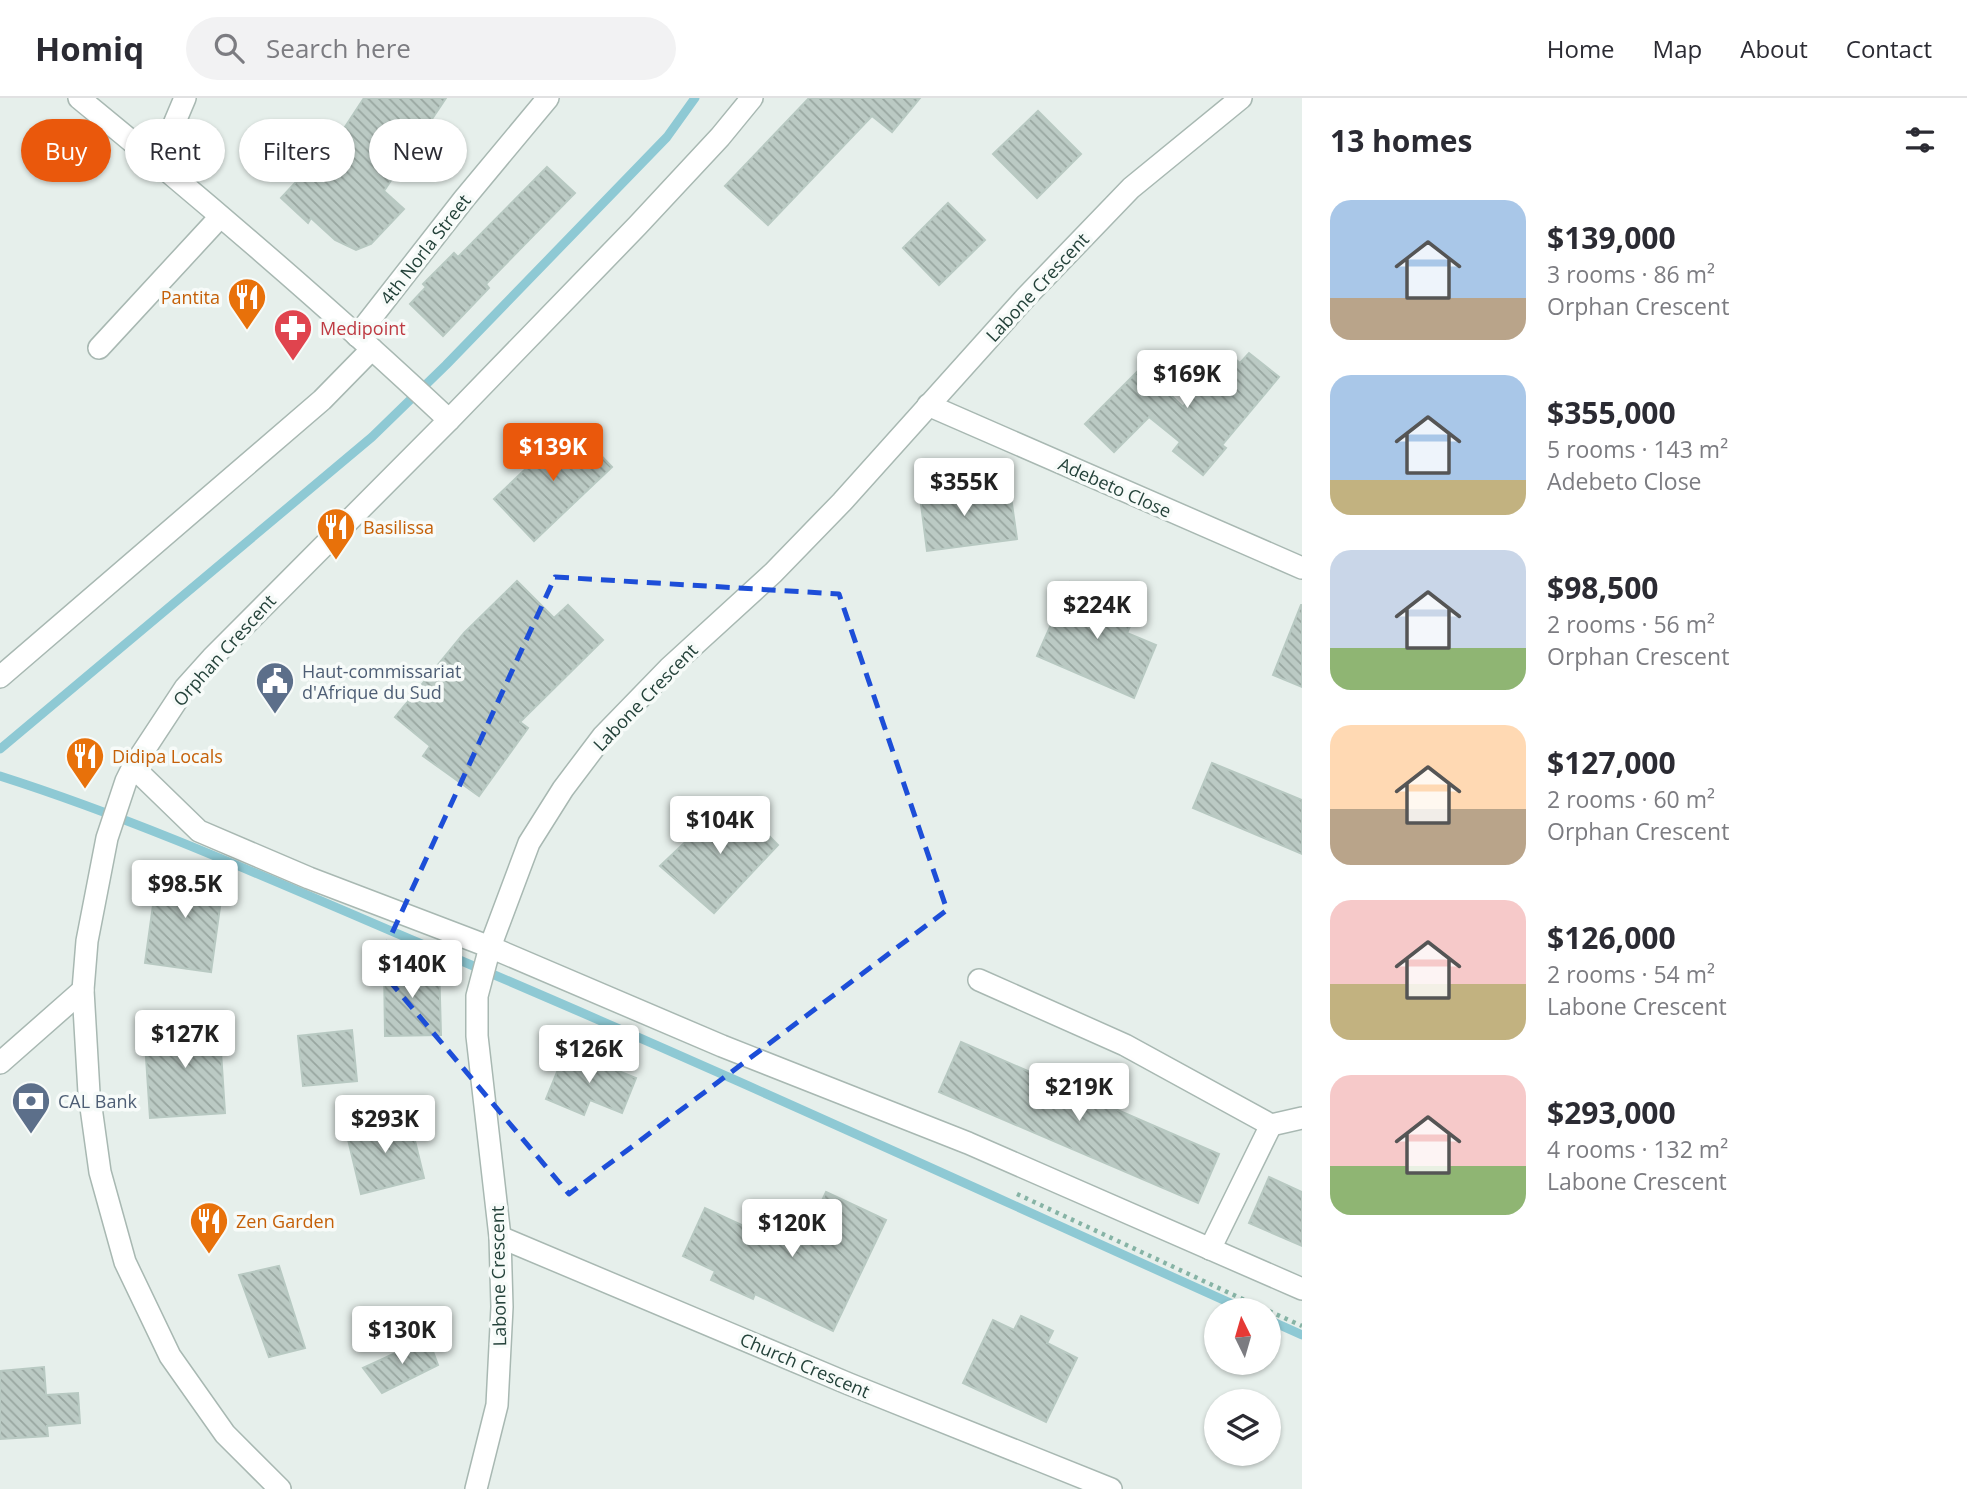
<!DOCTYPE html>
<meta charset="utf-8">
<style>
:root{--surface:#fff;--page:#f2f2f3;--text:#2b2b33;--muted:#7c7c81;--line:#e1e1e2;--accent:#ea580c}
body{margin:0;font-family:"Open Sans",sans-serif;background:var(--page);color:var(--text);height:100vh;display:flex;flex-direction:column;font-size:26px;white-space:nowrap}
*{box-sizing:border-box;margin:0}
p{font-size:23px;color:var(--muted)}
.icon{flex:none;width:38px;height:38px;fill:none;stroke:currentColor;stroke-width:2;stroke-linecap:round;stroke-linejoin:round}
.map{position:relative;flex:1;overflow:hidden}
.side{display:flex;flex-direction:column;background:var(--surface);width:665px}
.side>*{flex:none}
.banner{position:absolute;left:21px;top:21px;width:665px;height:63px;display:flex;gap:14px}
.needle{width:46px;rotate:355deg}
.tools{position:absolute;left:1204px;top:1200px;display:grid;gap:14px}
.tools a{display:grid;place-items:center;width:77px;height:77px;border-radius:50%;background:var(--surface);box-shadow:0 2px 5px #0004;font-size:35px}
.price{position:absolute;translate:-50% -60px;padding:0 16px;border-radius:7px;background:#fff;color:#222;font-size:23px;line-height:46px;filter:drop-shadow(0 2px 4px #0008)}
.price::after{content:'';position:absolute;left:50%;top:42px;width:21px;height:16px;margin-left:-10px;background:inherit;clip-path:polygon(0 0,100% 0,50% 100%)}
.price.current{background:var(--accent);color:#fff}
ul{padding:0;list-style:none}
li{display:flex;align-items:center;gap:21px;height:175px;padding:0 28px}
li span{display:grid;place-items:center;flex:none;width:196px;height:140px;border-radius:21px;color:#555}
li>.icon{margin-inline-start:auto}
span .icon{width:84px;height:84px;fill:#fffc;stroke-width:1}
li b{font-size:30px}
h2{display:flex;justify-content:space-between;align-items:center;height:84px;padding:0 28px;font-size:30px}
.chip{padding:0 24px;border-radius:32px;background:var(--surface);box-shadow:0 2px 5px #0004;font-size:24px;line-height:63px}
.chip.current{background:var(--accent);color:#fff}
header{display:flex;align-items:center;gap:42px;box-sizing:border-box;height:98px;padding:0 35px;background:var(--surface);border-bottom:2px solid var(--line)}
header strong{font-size:33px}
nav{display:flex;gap:38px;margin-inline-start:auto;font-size:24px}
.search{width:490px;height:63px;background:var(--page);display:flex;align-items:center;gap:18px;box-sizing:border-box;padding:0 24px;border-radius:38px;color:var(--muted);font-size:26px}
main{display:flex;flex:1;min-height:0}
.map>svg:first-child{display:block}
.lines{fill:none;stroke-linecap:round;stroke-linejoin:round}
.stream{stroke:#8ec9d4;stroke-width:9}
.building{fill:url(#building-back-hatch);stroke:#b8c9c2;stroke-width:2}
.minor-casing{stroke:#a8b8b2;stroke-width:24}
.path{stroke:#86b3a5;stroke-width:4.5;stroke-dasharray:3.5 5;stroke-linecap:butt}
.minor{stroke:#fff;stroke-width:21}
.marked{fill:none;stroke:#1d4ed8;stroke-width:5;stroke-dasharray:14 9;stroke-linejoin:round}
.labels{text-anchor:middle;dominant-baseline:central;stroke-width:7;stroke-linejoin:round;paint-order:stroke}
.street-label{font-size:18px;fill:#24423a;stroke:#f7fbf9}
.food-label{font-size:18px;fill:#c56008;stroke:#f7fbf9;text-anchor:start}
.health-label{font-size:18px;fill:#be3a42;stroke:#f7fbf9;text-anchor:start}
.service-label{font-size:18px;fill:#4e5e75;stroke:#f7fbf9;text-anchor:start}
</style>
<header>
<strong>Homiq</strong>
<div class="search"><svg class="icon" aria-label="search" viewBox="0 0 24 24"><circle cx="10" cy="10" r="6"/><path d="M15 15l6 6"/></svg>Search here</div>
<nav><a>Home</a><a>Map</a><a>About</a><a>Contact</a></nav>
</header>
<main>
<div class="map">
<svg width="1302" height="1391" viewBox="0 0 1302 1391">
<defs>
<pattern id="building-back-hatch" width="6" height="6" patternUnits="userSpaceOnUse" patternTransform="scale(1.75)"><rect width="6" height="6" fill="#bbcac4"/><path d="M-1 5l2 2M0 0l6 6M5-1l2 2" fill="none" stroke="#98a6a0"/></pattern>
</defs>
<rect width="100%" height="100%" fill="#e6efeb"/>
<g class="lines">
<!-- stream -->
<g class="stream">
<polyline points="0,651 372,339 446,267 667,39 695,0"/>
<path d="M0,678C141,723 276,784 412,842C693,960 970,1088 1248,1213"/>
<polyline points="1269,1222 1302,1237"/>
</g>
</g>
<!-- building -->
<g class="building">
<polygon points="364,0 446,0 384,93 404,111 371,146 356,152 335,142 311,120 308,125 281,100 339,38"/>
<polygon points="809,0 920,0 892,34 872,18 768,127 725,88"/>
<polygon points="1038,13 1081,56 1037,100 993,56"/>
<polygon points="547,69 575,95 486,186 489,190 443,238 410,206 426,189 423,186 454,155 458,159"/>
<polygon points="948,105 985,142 939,187 903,150"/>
<polygon points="1228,255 1240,265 1249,255 1279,279 1222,347 1226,350 1203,377 1173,353 1180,344 1149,319 1114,354 1085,326 1142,269 1183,309"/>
<polygon points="572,327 612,369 534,443 494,401"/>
<polygon points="972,383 974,405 1011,399 1017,441 927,453 919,391"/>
<polygon points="517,483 554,520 568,507 603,542 520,624 528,630 479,698 423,658 430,648 395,619 464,535"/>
<polygon points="1070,484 1137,513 1127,535 1156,547 1134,600 1037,558"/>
<polygon points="1301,507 1302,507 1302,589 1273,577"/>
<polygon points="1212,665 1302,702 1302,756 1193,710"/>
<polygon points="732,700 778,747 714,815 660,768"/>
<polygon points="158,771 224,780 211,874 145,865"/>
<polygon points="439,865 441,937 385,938 384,866"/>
<polygon points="219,923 225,1015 150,1020 144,929"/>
<polygon points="352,932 357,983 303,988 298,938"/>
<polygon points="961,944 1219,1056 1198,1105 939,994"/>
<polygon points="566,952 636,980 622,1015 590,1002 584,1017 546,1001"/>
<polygon points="409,1018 424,1080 361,1096 346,1033"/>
<polygon points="1269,1079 1302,1094 1302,1148 1249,1125"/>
<polygon points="826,1094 886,1122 833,1233 755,1196 753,1201 711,1182 715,1173 683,1158 705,1110 798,1153"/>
<polygon points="279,1168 305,1250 269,1259 239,1177"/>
<polygon points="1021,1218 1053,1233 1047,1245 1077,1260 1046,1324 963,1285 993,1222 1014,1232"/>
<polygon points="428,1240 438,1267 382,1295 363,1270"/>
<polygon points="44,1269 46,1297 78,1295 80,1325 47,1328 48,1338 0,1341 0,1273"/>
</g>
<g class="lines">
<!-- minor casing -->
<g class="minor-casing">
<g id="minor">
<path d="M79,0C205,103 330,210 449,322"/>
<polyline points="158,64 185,0"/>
<polyline points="357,238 464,101 548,0"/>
<polyline points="99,250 220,119"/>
<polyline points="928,307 1302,470"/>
<polyline points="0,579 322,302 372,251"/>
<polyline points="133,669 199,733 309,780 490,849 722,948 968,1045 1302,1191"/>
<polyline points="979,882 1125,947 1271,1027 1302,1020"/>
<polyline points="0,965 83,892"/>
<polyline points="500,1139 849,1286 1111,1391"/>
<polyline points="1210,1151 1271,1027"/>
<polyline points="280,1391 225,1336 170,1258 125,1164 100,1074 89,995 83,892 87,843 107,740 126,683 133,669 185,590 212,560 449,322 638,127 720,39 752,0"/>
<polyline points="476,1391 497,1307 502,1209 500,1139 477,938 477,898 490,849 529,745 563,691 603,638 669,570 773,475 842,404 1026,199 1131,90 1241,0"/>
</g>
</g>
<!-- path -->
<g class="path">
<polyline points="1017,1096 1268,1213"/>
<polyline points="1269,1213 1302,1228"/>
</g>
<!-- minor -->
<use href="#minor" class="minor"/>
</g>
<!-- marked area -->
<path class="marked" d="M555,479L839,496L947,812L569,1096L377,868Z"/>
<!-- icons -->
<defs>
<g id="restaurant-pin" transform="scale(2.0125)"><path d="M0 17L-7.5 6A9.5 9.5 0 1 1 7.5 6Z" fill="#e8710a" stroke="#f7fbf9"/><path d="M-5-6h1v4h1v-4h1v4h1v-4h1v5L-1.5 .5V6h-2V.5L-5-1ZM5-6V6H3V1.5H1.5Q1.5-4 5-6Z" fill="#fff"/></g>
<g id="pharmacy-pin" transform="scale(2.0125)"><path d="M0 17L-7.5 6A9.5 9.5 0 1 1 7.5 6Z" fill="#e0444e" stroke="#f7fbf9"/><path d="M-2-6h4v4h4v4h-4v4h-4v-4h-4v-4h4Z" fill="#fff"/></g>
<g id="civic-pin" transform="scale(2.0125)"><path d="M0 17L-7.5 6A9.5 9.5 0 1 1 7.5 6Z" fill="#5c6f8a" stroke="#f7fbf9"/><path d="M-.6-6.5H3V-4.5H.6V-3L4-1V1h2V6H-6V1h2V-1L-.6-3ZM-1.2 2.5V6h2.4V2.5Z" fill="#fff"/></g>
<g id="bank-pin" transform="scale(2.0125)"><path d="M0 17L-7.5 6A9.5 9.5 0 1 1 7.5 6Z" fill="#5c6f8a" stroke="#f7fbf9"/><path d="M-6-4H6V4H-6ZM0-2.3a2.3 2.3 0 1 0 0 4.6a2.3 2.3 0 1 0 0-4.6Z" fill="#fff"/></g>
</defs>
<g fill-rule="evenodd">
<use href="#restaurant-pin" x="247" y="199"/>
<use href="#pharmacy-pin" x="293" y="230"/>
<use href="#restaurant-pin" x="336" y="429"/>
<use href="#civic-pin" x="275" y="583"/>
<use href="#restaurant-pin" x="85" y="658"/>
<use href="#bank-pin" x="31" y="1003"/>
<use href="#restaurant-pin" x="209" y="1123"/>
</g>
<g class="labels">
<!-- street labels -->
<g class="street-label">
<text transform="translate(425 151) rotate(-52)">4th Norla Street</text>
<text transform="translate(1037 189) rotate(-47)">Labone Crescent</text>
<text transform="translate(1115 389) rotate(24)">Adebeto Close</text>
<text transform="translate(224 552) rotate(-48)">Orphan Crescent</text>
<text transform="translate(645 599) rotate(-46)">Labone Crescent</text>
<text transform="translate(498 1178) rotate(-91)">Labone Crescent</text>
<text transform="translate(805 1267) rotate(23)">Church Crescent</text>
</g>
<!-- food labels -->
<g class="food-label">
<text x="220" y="199" text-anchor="end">Pantita</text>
<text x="363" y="429">Basilissa</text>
<text x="112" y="658">Didipa Locals</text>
<text x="236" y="1123">Zen Garden</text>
</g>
<!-- health labels -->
<g class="health-label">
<text x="320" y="230">Medipoint</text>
</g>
<!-- service labels -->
<g class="service-label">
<text x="302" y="573">Haut-commissariat<tspan x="302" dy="21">d'Afrique du Sud</tspan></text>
<text x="58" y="1003">CAL Bank</text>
</g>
</g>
</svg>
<div class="tools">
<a><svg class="needle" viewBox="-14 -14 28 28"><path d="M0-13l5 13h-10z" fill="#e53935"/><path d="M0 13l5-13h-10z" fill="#7c7c81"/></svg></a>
<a><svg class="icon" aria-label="layers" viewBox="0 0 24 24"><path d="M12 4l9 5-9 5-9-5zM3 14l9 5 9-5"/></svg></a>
</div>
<b class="price" style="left:1187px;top:312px">$169K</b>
<b class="price current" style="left:553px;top:385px">$139K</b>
<b class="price" style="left:964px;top:420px">$355K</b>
<b class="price" style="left:1097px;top:543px">$224K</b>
<b class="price" style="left:720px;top:758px">$104K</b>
<b class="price" style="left:185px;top:822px">$98.5K</b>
<b class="price" style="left:412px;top:902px">$140K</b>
<b class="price" style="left:185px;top:972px">$127K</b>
<b class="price" style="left:589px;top:987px">$126K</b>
<b class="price" style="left:1079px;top:1025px">$219K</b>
<b class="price" style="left:385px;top:1057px">$293K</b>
<b class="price" style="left:792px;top:1161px">$120K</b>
<b class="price" style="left:402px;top:1268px">$130K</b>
<div class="banner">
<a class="chip current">Buy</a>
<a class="chip">Rent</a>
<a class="chip">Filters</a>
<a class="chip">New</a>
</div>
</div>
<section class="side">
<h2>13 homes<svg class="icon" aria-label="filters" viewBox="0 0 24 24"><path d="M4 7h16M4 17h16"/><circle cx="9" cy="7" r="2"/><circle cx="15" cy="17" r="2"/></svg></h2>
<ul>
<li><span style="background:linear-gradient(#a9c7e8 70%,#b9a48a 0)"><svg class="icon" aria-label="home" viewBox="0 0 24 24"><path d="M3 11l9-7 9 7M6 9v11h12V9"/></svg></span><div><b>$139,000</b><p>3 rooms · 86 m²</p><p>Orphan Crescent</p></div></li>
<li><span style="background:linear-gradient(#a9c7e8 75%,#c2b280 0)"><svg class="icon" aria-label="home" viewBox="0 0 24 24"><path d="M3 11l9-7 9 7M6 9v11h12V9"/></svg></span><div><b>$355,000</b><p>5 rooms · 143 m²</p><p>Adebeto Close</p></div></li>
<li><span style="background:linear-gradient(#c9d6e8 70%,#8fb573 0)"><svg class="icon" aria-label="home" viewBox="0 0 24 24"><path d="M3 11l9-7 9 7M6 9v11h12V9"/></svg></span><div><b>$98,500</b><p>2 rooms · 56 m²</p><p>Orphan Crescent</p></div></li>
<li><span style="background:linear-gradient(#ffd9b3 60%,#b9a48a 0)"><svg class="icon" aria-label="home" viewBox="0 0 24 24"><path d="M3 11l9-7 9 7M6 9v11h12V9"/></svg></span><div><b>$127,000</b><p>2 rooms · 60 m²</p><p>Orphan Crescent</p></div></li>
<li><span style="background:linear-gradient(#f6c9c9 60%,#c2b280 0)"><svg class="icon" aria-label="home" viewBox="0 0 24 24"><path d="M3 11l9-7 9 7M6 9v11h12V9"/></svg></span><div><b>$126,000</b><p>2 rooms · 54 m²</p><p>Labone Crescent</p></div></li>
<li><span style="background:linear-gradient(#f6c9c9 65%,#8fb573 0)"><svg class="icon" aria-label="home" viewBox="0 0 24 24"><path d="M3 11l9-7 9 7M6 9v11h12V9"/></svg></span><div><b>$293,000</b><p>4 rooms · 132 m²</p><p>Labone Crescent</p></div></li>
</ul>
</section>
</main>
